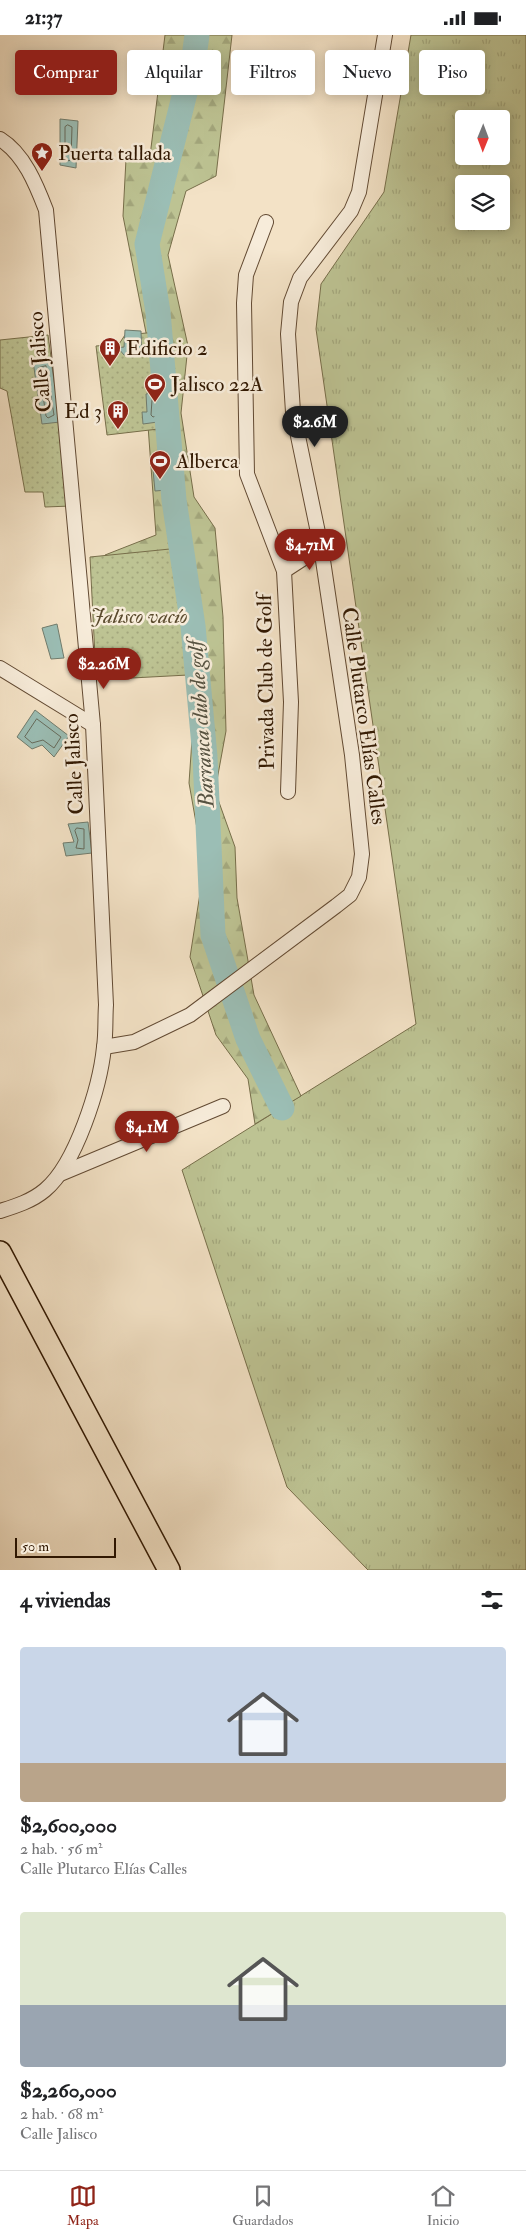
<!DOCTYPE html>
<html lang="es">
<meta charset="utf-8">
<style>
:root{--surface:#fff;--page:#f2f2f2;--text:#202124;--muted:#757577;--line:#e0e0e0;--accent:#8f2418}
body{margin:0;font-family:"IM FELL Double Pica",serif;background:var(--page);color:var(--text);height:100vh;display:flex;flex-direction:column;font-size:19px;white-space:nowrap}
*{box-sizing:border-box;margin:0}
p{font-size:16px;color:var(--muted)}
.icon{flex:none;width:28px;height:28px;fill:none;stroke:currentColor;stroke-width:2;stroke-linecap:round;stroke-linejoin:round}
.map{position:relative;height:1535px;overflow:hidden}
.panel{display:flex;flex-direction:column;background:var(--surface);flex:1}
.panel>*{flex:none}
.banner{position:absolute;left:15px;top:15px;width:496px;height:45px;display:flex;gap:10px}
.needle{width:32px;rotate:181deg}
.buttons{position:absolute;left:455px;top:75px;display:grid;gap:10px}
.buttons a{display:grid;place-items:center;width:55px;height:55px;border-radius:5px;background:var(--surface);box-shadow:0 2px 12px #0003;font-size:25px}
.scale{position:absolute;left:15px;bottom:12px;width:101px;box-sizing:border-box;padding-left:5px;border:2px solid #311802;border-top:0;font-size:14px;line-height:18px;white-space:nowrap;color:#311802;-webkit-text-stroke:4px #f7ecda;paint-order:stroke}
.price{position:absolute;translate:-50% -42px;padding:0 11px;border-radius:18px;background:var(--accent);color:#fff;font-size:16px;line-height:32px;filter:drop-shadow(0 1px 2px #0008)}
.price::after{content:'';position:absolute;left:50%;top:30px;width:15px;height:11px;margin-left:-8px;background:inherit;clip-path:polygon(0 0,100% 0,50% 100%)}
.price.current{background:#222;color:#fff}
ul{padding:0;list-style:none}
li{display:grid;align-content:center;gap:10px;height:265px;padding:0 20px}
li span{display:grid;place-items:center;height:155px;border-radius:5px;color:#555}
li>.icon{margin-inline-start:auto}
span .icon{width:90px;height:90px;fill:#fffc;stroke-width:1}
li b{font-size:21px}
h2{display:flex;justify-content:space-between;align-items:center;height:60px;padding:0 20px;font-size:21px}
.pill{padding:0 18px;border-radius:5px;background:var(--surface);box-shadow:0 2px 12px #0003;font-size:18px;line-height:45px}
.pill.current{background:var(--accent);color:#fff}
.status{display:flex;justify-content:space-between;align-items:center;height:35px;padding:0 25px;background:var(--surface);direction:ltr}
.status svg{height:14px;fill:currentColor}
.menu{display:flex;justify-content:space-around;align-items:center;height:70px;border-top:1px solid var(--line);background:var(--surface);font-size:14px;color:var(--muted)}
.menu a{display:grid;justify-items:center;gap:2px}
.menu .current{color:var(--accent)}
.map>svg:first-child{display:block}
.grass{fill:url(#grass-tufts);stroke:#776e4a;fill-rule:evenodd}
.forest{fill:url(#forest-firs);stroke:#776e4a}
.park{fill:url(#park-dots);stroke:#776e4a}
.water{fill:#9bbeb5;stroke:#717c6d}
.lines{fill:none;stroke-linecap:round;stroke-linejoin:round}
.shore{stroke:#666b5c;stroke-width:1}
.river{stroke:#9bbeb5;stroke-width:25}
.street-casing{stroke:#624a33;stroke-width:16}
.primary-casing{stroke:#311802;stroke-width:24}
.street{stroke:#f7ecda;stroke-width:14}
.primary{stroke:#f3e2c6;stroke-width:21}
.labels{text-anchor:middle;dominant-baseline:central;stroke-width:5;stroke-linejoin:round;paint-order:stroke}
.poi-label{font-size:21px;fill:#311802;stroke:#f7ecda;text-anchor:start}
.street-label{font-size:21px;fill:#311802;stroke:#f7ecda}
.park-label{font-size:21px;font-style:italic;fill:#5b4b2e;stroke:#f7ecda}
.water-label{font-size:22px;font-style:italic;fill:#565241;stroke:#f7ecda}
</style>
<div class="status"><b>21:37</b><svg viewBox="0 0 49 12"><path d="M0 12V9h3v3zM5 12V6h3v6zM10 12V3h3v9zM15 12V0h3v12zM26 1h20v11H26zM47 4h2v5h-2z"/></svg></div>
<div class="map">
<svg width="526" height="1535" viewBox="0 0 526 1535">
<defs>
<pattern id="grass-tufts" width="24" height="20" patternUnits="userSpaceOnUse" patternTransform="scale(1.25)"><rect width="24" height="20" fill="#bdc393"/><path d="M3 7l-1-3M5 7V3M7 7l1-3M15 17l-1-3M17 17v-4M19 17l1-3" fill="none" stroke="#a3a77d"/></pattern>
<pattern id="forest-firs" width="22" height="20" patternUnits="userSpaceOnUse" patternTransform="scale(1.25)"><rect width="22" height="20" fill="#bdc393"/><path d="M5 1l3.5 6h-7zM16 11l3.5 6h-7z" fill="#a3a77d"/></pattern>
<pattern id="park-dots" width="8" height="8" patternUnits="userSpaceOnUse" patternTransform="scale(1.25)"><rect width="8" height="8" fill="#bdc393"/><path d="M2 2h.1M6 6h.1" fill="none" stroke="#a3a77d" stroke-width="1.8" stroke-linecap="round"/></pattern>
</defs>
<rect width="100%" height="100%" fill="#f3e2c6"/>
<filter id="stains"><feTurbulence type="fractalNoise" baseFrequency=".004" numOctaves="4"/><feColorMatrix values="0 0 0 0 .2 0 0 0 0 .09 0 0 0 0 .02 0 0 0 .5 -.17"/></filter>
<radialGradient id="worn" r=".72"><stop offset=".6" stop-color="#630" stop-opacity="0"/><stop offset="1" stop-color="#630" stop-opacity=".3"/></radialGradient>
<!-- grass -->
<path class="grass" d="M411,0H526V1535H368L287,1452L182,1135L416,989L316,294L321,249L384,157ZM464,84H501V121H464ZM464,149H501V186H464Z"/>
<!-- forest -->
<polygon class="forest" points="165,0 232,0 216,141 186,156 168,220 188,311 181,378 194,462 215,493 223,582 226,696 215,756 235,812 237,863 254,960 301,1061 255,1089 248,1044 216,1000 190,922 204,833 189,748 196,647 163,622 118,622 105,520 156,500 147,377 150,318 123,181 126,124 150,121"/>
<!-- park -->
<g class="park">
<polygon points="157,297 167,393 107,400 96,311 119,309 125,300"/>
<polygon points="48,300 71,471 45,472 43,457 25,457 7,356 0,353 0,305"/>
<polygon points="180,513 188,640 113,644 96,641 90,522"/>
</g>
<!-- water -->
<g class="water">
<polygon points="60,84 78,86 76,133 60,130"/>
<polygon points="125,295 141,296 142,321 124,320 118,313 124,312"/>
<polygon points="51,325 60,387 42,389 33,326"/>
<polygon points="163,356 165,386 143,389 142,377 147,377 146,359"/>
<polygon points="166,434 167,455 155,456 153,435"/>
<polygon points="57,589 64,623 51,624 42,593"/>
<polygon points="35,675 69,701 54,722 42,710 32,714 17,702"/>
<polygon points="88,787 92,818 66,821 63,808 74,807 68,789"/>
</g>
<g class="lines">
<!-- shore -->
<g class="shore">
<polygon points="68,90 72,92 71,124 69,126 65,123 65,92"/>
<polygon points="46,331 54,380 48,383 46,381 39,333"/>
<polygon points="157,363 159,380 153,382 151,380 152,365"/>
<polygon points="37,684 61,702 54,713 43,705 32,708 25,702"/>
<polygon points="77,793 84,794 84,814 76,813 78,805 75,796"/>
</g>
<!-- river -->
<polyline class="river" points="197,0 194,22 147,209 158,277 174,465 193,591 205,722 213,900 248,1004 282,1073"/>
<!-- street casing -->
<g class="street-casing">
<g id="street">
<path d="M0,104C24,119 36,149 46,175L93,690L106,970C105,984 106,998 104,1012C100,1052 76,1129 45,1155C32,1166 16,1171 0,1176"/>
<polyline points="266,187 246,240 244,268 247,439 284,536 291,667 288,757"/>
<polyline points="284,536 321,512"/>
<polyline points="0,633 93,690"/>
<polyline points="104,1012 134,1007 190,980 336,871 350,860 359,842 362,819 352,720 321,512 293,377 288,299 291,267 300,243 351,176 359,157 385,0"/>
<polyline points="60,1139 223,1071"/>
</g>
</g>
<!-- primary casing -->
<g class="primary-casing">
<polyline id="primary" points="0,1217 169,1535"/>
</g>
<!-- street -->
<use href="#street" class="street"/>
<!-- primary -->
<use href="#primary" class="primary"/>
</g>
<!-- icons -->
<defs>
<g id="sight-pin" transform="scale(1.125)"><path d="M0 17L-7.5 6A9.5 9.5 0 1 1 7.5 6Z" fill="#8f2418" stroke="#f7ecda"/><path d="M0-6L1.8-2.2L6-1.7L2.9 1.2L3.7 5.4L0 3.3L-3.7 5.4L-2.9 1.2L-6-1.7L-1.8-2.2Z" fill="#fff"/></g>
<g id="building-pin" transform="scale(1.125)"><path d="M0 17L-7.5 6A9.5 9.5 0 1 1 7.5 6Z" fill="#8f2418" stroke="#f7ecda"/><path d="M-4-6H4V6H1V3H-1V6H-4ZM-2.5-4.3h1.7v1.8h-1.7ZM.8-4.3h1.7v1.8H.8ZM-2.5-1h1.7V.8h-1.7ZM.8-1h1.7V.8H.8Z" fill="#fff"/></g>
<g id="stadium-pin" transform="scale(1.125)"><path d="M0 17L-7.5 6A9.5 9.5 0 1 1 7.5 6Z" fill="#8f2418" stroke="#f7ecda"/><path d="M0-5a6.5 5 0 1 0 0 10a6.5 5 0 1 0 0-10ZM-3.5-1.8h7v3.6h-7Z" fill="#fff"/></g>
</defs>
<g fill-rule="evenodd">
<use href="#sight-pin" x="42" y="118"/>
<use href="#building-pin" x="110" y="313"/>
<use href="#stadium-pin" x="155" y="349"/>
<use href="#building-pin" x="118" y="376"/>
<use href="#stadium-pin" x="160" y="426"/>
</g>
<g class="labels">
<!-- poi labels -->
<g class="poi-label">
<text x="58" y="118">Puerta tallada</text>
<text x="126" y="313">Edificio 2</text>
<text x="171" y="349">Jalisco 22A</text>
<text x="102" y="376" text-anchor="end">Ed 3</text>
<text x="176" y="426">Alberca</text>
</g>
<!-- street labels -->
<g class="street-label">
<text transform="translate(40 327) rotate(-95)">Calle Jalisco</text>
<text transform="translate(266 647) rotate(-91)">Privada Club de Golf</text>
<text transform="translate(364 681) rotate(82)">Calle Plutarco Elías Calles</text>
<text transform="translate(74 729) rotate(-93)">Calle Jalisco</text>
</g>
<!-- park labels -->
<g class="park-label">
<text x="139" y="581">Jalisco vacío</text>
</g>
<!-- water labels -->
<g class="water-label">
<text transform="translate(201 689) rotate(-94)">Barranca club de golf</text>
</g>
</g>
<rect width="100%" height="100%" filter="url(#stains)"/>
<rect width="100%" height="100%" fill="url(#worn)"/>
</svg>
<div class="buttons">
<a><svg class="needle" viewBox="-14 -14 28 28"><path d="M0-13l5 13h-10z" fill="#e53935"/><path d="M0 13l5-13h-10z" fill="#757577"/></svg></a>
<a><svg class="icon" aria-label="layers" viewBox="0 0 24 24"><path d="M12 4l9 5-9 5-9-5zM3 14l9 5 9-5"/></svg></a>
</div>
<div class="scale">50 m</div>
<b class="price current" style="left:315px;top:413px">$2.6M</b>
<b class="price" style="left:310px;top:536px">$4.71M</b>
<b class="price" style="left:104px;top:655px">$2.26M</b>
<b class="price" style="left:147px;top:1118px">$4.1M</b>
<div class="banner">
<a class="pill current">Comprar</a>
<a class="pill">Alquilar</a>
<a class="pill">Filtros</a>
<a class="pill">Nuevo</a>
<a class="pill">Piso</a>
</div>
</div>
<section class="panel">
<h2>4 viviendas<svg class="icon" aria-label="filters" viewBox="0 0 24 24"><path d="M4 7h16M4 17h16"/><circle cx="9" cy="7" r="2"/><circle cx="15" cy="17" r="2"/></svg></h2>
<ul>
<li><span style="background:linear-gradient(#c9d6e8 75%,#b9a48a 0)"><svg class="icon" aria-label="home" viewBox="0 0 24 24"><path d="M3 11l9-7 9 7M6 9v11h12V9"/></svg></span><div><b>$2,600,000</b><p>2 hab. · 56 m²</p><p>Calle Plutarco Elías Calles</p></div></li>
<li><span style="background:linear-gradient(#dfe7d0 60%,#9aa5b1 0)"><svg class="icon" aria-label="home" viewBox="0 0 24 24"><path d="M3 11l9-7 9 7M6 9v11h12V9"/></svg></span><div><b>$2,260,000</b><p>2 hab. · 68 m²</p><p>Calle Jalisco</p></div></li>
</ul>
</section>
<nav class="menu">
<a class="current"><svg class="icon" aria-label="map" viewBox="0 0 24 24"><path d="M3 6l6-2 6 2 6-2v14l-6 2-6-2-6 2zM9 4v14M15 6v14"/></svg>Mapa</a>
<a><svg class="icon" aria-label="saved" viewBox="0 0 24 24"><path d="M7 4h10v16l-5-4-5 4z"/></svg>Guardados</a>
<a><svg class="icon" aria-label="home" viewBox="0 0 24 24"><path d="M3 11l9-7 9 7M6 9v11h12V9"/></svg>Inicio</a>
</nav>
